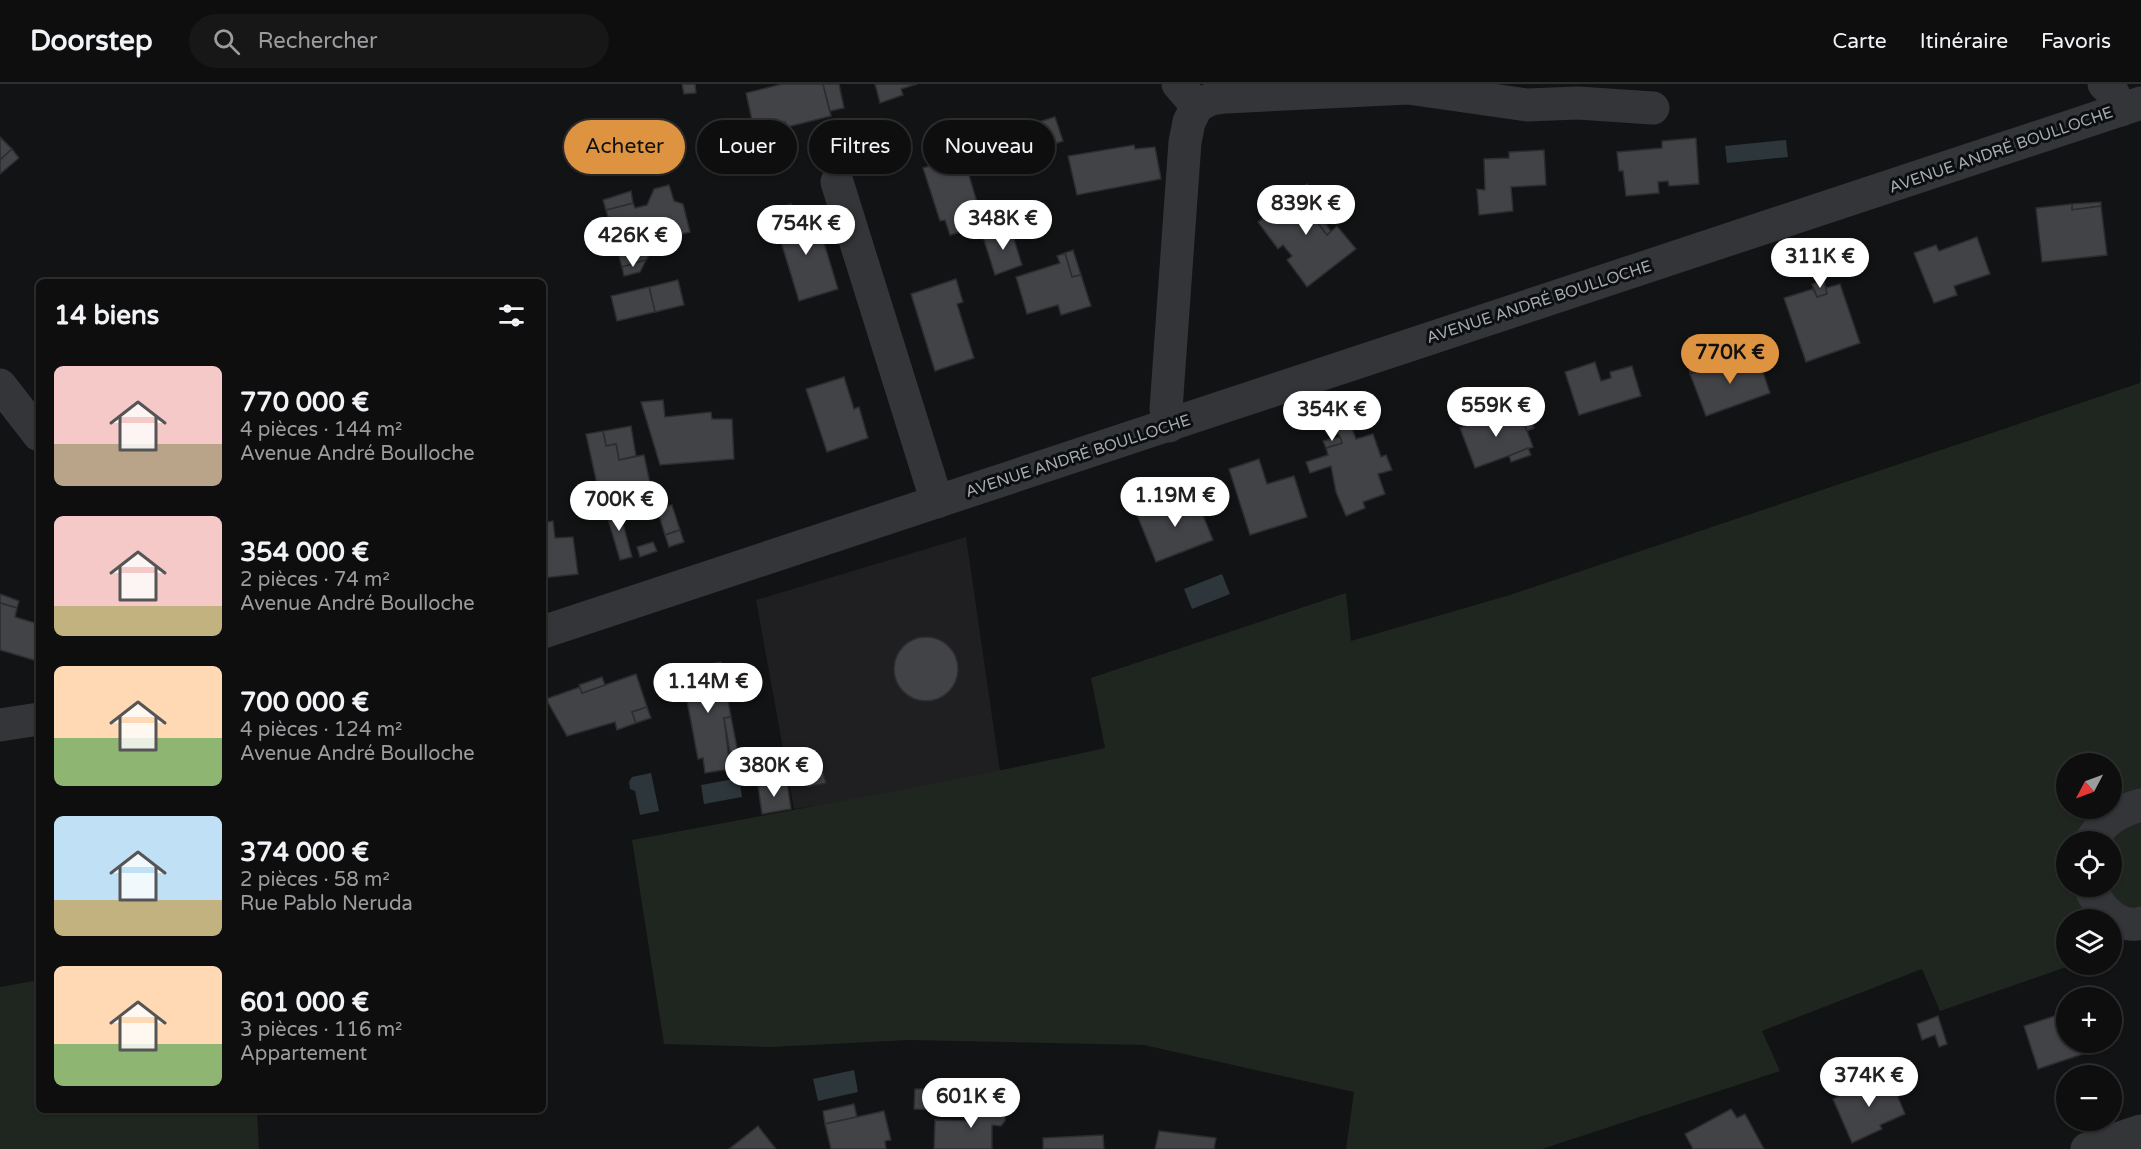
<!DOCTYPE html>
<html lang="fr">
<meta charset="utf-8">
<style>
:root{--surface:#0e0e0f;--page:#171718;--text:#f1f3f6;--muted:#9b9c9e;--line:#2e2e2f;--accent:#de9340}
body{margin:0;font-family:"Varela Round",sans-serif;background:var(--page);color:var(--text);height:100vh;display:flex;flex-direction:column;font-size:22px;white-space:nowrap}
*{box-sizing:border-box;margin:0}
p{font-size:20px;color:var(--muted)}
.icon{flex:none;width:33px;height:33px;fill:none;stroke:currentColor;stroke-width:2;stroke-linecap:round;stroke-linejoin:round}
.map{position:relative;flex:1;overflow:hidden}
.drawer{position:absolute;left:36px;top:195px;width:510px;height:834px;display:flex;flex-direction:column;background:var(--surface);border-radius:9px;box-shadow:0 2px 4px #0004,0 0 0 2px var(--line)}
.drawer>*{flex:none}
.top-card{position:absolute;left:564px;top:36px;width:570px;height:54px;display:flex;gap:12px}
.needle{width:39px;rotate:229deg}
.fabs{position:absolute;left:2056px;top:669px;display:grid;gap:12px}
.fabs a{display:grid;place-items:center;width:66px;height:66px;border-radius:50%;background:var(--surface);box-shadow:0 2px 4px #0004,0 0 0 2px var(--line);font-size:30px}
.price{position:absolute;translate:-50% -51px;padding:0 14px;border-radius:21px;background:#fff;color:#222;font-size:20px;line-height:39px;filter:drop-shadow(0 2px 3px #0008)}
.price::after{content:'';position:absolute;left:50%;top:36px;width:18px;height:14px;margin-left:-9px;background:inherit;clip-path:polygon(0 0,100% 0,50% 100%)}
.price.current{background:var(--accent);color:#111}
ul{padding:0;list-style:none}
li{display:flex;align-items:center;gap:18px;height:150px;padding:0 18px}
li span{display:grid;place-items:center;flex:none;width:168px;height:120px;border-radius:9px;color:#555}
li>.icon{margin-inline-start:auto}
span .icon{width:72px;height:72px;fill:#fffc;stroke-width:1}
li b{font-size:26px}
h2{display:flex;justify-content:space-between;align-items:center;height:72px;padding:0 18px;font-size:26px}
.tag{padding:0 21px;border-radius:27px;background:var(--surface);box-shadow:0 2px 4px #0004,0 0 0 2px var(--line);font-size:21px;line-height:54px}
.tag.current{background:var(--accent);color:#111}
header{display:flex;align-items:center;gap:36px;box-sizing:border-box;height:84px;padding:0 30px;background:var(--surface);border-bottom:2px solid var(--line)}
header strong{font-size:28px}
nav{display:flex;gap:33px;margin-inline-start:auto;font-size:21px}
.search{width:420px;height:54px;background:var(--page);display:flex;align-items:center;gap:15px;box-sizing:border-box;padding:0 21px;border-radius:33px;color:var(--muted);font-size:22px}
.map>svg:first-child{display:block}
.built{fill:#1f1f21}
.green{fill:#1f261f}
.water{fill:#2d363b}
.building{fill:#424347;stroke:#2d2d30;stroke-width:1.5}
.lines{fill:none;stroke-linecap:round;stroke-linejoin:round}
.minor{stroke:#343538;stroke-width:33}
.labels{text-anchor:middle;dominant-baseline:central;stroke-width:6;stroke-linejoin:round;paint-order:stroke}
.street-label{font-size:16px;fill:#a5abb3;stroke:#0d0e0f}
</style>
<header>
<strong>Doorstep</strong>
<div class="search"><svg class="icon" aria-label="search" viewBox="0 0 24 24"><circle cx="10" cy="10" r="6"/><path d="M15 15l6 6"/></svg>Rechercher</div>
<nav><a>Carte</a><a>Itinéraire</a><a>Favoris</a></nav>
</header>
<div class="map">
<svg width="2141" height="1065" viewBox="0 0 2141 1065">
<rect width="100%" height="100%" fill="#121314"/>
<!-- built -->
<polygon class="built" points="966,453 1000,687 846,718 794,725 756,516"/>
<!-- green -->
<g class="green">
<path d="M2141,249V708L2112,720V680H2067V724L2106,725L2076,757L2067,758V802L2079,803L2094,835L2067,836V880L2072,881L1940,927L1922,885L1762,947L1780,987L1542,1065H1346L1354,1008L1144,961L909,956L772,963L664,960L632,756C790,726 948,699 1105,664L1091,594L1346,509L1351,557L1510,511L2140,299Z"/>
<polygon points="2141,731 2141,825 2125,826 2100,803 2112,802 2112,758 2103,757"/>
<polygon points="39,896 39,1026 257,1026 259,1065 0,1065 0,903"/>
</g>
<!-- water -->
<g class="water">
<polygon points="1786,56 1788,73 1727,79 1725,62"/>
<polygon points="1222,490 1230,510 1192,525 1184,505"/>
<polygon points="651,689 659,727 640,731 635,707 630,705 629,698 632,693"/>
<polygon points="739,694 742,713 704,720 701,701"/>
<polygon points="854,986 858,1008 818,1017 813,995"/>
</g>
<!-- building -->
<g class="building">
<polygon points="682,0 695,0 696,9 684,10"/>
<polygon points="782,0 823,0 831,32 787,43 785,38 754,45 746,9"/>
<polygon points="823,0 839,0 844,24 830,27"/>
<polygon points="875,0 917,0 901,5 903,11 880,19"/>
<polygon points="1055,33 1063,57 1043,64 1035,39"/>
<polygon points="785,38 787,43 756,50 754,45"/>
<polygon points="0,53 12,65 0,76"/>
<polygon points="1696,54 1699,100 1669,102 1668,97 1658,98 1659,109 1626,112 1623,87 1619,87 1617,68 1662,64 1662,57"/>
<polygon points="1134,61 1135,65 1155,63 1161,95 1077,111 1068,72"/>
<polygon points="12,65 19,74 0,90 0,76"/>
<polygon points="1544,66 1546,101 1511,103 1513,127 1479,131 1477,105 1485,106 1484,75 1509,74 1509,68"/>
<polygon points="963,71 979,125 973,127 978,143 950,151 945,136 940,137 923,84"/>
<polygon points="1307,100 1323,122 1311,130 1327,151 1337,142 1356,165 1307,203 1287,176 1292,172 1283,161 1278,165 1258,138"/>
<polygon points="669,101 674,117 683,120 690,148 659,156 646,176 622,183 615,158 619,152 615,134 608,133 606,126 633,119 635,124 647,121 654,105"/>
<polygon points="631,107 633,119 606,126 603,116"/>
<polygon points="2101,118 2101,122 2072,126 2072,120"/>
<polygon points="791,120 795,132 780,137 776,125"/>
<polygon points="2072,120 2072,126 2101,122 2107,171 2042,178 2036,124"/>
<polygon points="814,126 838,205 799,217 775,138"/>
<polygon points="1316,126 1331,147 1327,151 1311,130"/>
<polygon points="1022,143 1024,148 1013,152 1022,181 995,191 983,153"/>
<polygon points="1977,153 1990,190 1954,202 1957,211 1934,219 1914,169 1936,161 1939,167"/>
<polygon points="1073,166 1081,191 1072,193 1065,169"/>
<polygon points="1065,169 1072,193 1081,191 1091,222 1061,231 1058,221 1027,230 1016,193 1060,179 1057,172"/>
<polygon points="646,176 640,188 624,192 622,183"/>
<polygon points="956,195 963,218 957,220 974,274 935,287 911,210"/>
<polygon points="678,196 684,221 655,228 649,203"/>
<polygon points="1824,197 1827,210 1817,213 1812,200"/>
<polygon points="1840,200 1860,259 1806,278 1784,214 1813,205 1817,213 1827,210 1826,204"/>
<polygon points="649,203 655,228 617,237 611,212"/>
<polygon points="1754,261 1758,273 1725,285 1723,278 1690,290 1689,284"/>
<polygon points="1758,273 1770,309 1706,332 1690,290 1723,278 1725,285"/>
<polygon points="1595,278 1601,297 1611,294 1610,288 1632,282 1641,312 1579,331 1565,288"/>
<polygon points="844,293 854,325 859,323 868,354 827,368 806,305"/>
<polygon points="663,316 665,333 711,328 712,335 732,335 734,375 660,381 641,318"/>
<polygon points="1518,323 1533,363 1475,384 1460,344"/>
<polygon points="1527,326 1534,344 1527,347 1520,329"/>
<polygon points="631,342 636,372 619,376 616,360 606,362 603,347"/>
<polygon points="1351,342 1356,355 1373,350 1381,373 1386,371 1392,386 1378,390 1385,410 1363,418 1365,424 1346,432 1336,408 1331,382 1310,389 1306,378 1328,371 1326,364 1342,359 1337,346"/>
<polygon points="603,347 606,362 616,360 619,376 644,371 651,404 600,414 586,350"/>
<polygon points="1340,353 1342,359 1326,364 1323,357"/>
<polygon points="1528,364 1531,371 1511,378 1509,372"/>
<polygon points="1259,375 1267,400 1294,392 1307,433 1250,451 1229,385"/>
<polygon points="1194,409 1213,456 1156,478 1137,431"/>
<polygon points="618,421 632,473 620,476 605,425"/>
<polygon points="672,421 680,446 665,451 657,425"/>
<polygon points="553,437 555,454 573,453 578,490 543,494 543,439"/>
<polygon points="680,446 684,458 669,463 665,451"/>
<polygon points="653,458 657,467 640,473 637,463"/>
<polygon points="0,510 19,517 17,524 0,519"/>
<polygon points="0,519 17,524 15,533 39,540 37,577 0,566"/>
<circle cx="926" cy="585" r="32"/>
<polygon points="721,578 731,633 724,634 730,685 705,689 703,674 698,675 681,585"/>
<polygon points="636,590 647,623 632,628 636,639 617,646 615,638 567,652 546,615 580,603 582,609"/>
<polygon points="602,593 605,601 582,609 579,601"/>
<polygon points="647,623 651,634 636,639 632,628"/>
<polygon points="731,633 738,669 730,669 724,634"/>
<polygon points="821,682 826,699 808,703 804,686"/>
<polygon points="787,698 791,725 762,730 758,702"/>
<polygon points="2067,928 2067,958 2083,958 2086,969 2038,985 2024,942"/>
<polygon points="1938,932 1947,960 1939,963 1935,951 1922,956 1917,940"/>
<polygon points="1888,989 1905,1030 1880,1041 1882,1045 1852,1059 1833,1015"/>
<polygon points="915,1005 936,1005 936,1026 914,1025"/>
<polygon points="977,1018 1002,1019 1006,1023 1005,1037 1001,1042 992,1041 992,1065 934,1065 935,1036 973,1037 973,1022"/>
<polygon points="854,1020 857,1033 825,1040 823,1027"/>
<polygon points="1731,1025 1737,1034 1745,1030 1764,1065 1693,1065 1685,1050"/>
<polygon points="884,1027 891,1056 885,1057 886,1065 831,1065 825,1040"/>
<polygon points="758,1042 776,1065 729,1065"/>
<polygon points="1159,1047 1216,1054 1214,1065 1155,1065"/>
<polygon points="1103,1051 1104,1065 1043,1065 1043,1054"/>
</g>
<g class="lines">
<!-- minor -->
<g class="minor">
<polyline points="1178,0 1197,22"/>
<polyline points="2104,0 2113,9 2121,26"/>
<polyline points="1197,22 1211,15 1226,13 1408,4 1527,21 1578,19 1653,24"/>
<polyline points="837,98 937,418"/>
<polyline points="0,301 39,351"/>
<polyline points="1169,342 1166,325 1185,58 1189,38 1197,22"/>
<polyline points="543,548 2141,19"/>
<polyline points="0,641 39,635"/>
<path d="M2090,758C2103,737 2118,727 2141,721"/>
<path d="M2089,802C2098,822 2117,846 2141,839"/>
<polyline points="2087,1065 2141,1047"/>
</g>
</g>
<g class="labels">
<!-- street labels -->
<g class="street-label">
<text transform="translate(2001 66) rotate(-19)">AVENUE ANDRÉ BOULLOCHE</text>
<text transform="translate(1539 218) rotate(-18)">AVENUE ANDRÉ BOULLOCHE</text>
<text transform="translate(1078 372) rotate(-18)">AVENUE ANDRÉ BOULLOCHE</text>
</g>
</g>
</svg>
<div class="fabs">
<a><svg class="needle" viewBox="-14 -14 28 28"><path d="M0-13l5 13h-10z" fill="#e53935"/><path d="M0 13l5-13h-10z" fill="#9b9c9e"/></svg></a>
<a><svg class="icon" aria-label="locate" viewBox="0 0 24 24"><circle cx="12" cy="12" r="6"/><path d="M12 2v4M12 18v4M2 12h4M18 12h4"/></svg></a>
<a><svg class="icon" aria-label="layers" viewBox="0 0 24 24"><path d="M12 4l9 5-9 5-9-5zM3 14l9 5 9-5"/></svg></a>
<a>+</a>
<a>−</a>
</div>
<b class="price" style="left:1306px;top:152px">839K €</b>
<b class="price" style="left:1003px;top:167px">348K €</b>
<b class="price" style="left:806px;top:172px">754K €</b>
<b class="price" style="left:633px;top:184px">426K €</b>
<b class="price" style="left:1820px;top:205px">311K €</b>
<b class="price current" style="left:1730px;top:301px">770K €</b>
<b class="price" style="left:1496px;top:354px">559K €</b>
<b class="price" style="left:1332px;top:358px">354K €</b>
<b class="price" style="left:1175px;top:444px">1.19M €</b>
<b class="price" style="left:619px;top:448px">700K €</b>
<b class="price" style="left:708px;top:630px">1.14M €</b>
<b class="price" style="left:774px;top:714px">380K €</b>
<b class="price" style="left:1869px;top:1024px">374K €</b>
<b class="price" style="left:971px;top:1045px">601K €</b>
<div class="top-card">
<a class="tag current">Acheter</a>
<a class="tag">Louer</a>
<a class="tag">Filtres</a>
<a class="tag">Nouveau</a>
</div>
<section class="drawer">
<h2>14 biens<svg class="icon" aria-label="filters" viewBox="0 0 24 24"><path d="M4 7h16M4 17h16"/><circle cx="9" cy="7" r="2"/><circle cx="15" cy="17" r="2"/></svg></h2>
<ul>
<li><span style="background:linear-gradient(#f6c9c9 65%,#b9a48a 0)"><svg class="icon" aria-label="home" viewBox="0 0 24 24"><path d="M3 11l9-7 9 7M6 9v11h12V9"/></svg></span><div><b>770 000 €</b><p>4 pièces · 144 m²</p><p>Avenue André Boulloche</p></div></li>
<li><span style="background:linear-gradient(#f6c9c9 75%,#c2b280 0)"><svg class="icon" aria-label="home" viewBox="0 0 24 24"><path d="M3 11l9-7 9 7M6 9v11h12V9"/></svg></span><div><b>354 000 €</b><p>2 pièces · 74 m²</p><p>Avenue André Boulloche</p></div></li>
<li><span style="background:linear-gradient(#ffd9b3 60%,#8fb573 0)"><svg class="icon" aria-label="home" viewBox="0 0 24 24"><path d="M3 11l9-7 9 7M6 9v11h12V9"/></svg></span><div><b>700 000 €</b><p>4 pièces · 124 m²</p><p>Avenue André Boulloche</p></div></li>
<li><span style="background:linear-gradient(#bfe0f5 70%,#c2b280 0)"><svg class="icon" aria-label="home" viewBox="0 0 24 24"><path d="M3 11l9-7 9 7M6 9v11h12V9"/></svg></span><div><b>374 000 €</b><p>2 pièces · 58 m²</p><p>Rue Pablo Neruda</p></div></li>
<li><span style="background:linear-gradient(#ffd9b3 65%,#8fb573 0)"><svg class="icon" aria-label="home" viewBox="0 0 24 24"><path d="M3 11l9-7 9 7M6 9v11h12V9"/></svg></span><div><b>601 000 €</b><p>3 pièces · 116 m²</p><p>Appartement</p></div></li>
</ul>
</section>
</div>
